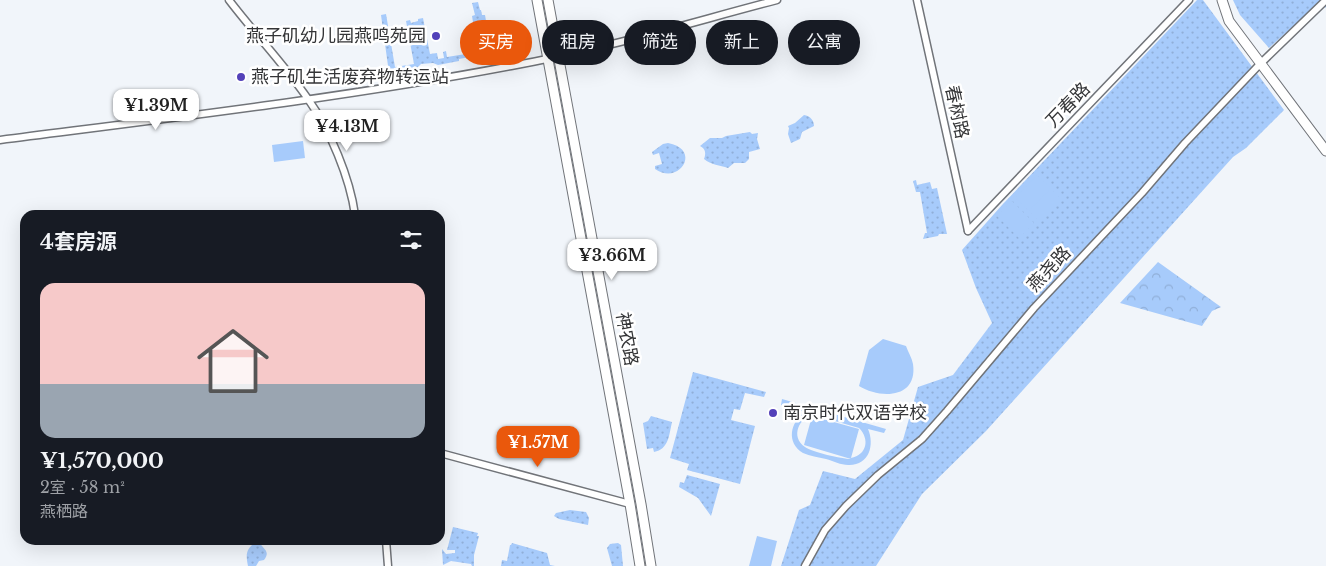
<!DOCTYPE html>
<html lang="zh">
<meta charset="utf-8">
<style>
:root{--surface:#171b24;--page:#242831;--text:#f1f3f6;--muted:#9ea1a6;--accent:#ea580c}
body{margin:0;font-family:"Libre Baskerville","Noto Sans SC",serif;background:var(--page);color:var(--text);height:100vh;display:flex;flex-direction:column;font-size:19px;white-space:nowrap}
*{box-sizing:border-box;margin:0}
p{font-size:16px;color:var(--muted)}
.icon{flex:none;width:28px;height:28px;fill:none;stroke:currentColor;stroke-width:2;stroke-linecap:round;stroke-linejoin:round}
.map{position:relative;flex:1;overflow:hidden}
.details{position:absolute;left:20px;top:210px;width:425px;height:335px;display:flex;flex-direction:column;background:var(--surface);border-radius:15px;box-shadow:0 5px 20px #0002}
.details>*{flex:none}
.top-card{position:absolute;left:460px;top:20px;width:475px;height:45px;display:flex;gap:10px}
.price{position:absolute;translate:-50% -42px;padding:0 11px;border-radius:10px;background:#fff;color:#222;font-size:16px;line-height:32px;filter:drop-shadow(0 1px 2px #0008)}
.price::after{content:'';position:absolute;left:50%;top:30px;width:15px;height:11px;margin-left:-8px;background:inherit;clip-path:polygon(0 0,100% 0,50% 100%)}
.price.selected{background:var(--accent);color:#fff}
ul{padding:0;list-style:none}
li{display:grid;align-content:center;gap:10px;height:265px;padding:0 20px}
li span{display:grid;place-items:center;height:155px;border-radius:15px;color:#555}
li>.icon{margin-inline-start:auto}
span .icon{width:90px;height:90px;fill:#fffc;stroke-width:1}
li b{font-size:21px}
h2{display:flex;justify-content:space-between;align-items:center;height:60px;padding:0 20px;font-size:21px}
.chip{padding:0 18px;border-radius:22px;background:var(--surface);box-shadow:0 5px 20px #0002;font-size:18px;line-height:45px}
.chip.selected{background:var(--accent);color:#fff}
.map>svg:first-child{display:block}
.grass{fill:url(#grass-dots)}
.forest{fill:url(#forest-crowns)}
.pitch{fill:#a7cbfb;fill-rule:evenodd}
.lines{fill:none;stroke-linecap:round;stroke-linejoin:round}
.minor-casing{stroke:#717479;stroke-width:9}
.tertiary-casing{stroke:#717479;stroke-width:11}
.minor{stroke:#fff;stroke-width:6}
.tertiary{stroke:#fff;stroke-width:9}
.poi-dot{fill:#5341b9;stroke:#fff;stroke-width:2}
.labels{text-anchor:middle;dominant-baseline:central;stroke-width:5;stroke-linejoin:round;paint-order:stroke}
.poi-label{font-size:18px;fill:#343537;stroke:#fff;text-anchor:start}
.street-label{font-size:18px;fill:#343537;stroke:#fff}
</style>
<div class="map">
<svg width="1326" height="566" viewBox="0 0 1326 566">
<defs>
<pattern id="grass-dots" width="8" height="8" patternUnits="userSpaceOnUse" patternTransform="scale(1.25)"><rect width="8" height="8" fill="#a7cbfb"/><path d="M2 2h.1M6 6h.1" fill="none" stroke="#90afd8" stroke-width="1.8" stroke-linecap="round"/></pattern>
<pattern id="forest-crowns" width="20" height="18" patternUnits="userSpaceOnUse" patternTransform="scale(1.25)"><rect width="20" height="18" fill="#a7cbfb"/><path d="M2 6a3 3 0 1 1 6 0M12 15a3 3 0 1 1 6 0" fill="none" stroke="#90afd8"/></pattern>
</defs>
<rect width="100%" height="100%" fill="#f1f5fa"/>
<!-- grass -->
<g class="grass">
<polygon points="1197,0 1203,0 1284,110 1246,148 1233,157 986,431 922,494 876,566 781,566 799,510 810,505 823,471 855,479 903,440 918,387 953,375 992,323 976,288 962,250 1002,205"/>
<polygon points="1233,0 1326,0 1326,8 1320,2 1269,48 1240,15"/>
<polygon points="478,2 480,10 481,10 482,15 485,15 492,55 471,59 470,57 459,59 459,61 438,65 433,63 421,64 417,68 389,73 381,15 386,14 395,67 414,64 406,21 410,20 411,23 418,21 418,19 423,18 430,54 437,53 438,59 444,58 443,52 446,51 447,57 478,52 472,16 475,15 472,3"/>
<path d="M804,115C810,116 814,120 814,126L802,132L800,139L791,143L788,134L789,128L788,126L795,123Z"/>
<path d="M750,132L752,134L758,133L757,139L760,149L749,152V159L745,163H734L728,168C720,165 711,165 704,159C706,154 706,149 700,146L710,138H722L726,136Z"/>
<path d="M668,143C702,149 680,186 655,169V166L662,164L659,153L653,155L652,152L663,144Z"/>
<polygon points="916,180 917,185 930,182 932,189 937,188 947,234 939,234 938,236 923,239 925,233 927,233 920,192 916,192 913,181"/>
<polygon points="693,372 766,392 764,397 745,393 740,410 734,409 731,420 755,426 740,484 687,470 689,464 670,458"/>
<path d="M651,416L672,422C669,435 669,449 654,452L653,448L647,449L643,423L648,421Z"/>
<polygon points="687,475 720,484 711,516 698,498 679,487 680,482 684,483"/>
<polygon points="570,510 586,512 589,518 588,525 559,519 554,516 556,513"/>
<polygon points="453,527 478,533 477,536 479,536 474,555 474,566 472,566 471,564 451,561 443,565 442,549 446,554 455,553 455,550 447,550"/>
<path d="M256,542H259C263,549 271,551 264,560L259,561L256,566H248C246,556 245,549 256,542Z"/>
<polygon points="512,543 547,553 550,565 555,566 501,566 502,560 507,561 510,545 511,545"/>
<polygon points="618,543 621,545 623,566 612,566 607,548 610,544"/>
</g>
<!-- forest -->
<polygon class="forest" points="1158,262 1221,307 1212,311 1202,326 1120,303"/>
<!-- pitch -->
<g class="pitch">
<polygon points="303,141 305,158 274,162 272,145"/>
<polygon points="1037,175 1051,188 1029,211 1015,198"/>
<polygon points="1052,190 1060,198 1038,220 1030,212"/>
<polygon points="1012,201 1034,223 1019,238 997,216"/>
<path d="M883,339L906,346C908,352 912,358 913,364C918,399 880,399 859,386L869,350Z"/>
<path d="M782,399L886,429L884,433L868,429C875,445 869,466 848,465C841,465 833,461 826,459C818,457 810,456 803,453C786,443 790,422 805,412L781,405ZM814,415L859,428C870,439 867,455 851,458L859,429L812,416L804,445L851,459C842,459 812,452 805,447C790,437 799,417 814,415Z"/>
<polygon points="757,536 777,541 771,566 749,566"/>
</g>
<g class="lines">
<!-- minor casing -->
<g class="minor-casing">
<g id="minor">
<path d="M229,0C254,33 284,64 308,99C330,130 350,178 355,215"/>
<polyline points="917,0 968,231"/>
<path d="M0,140C171,118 342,98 511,66C601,50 689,23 777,0"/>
<polyline points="968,231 1189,0"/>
<polyline points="440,453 630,504"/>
<polyline points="386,540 388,566"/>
<polyline points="805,566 825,530 846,506 878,475 922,439 947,411 1034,308 1142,193 1185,143 1260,64 1326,0"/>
</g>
</g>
<!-- tertiary casing -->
<g class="tertiary-casing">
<g id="tertiary">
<polyline points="537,0 630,504 640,566"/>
<polyline points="548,0 641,504 651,566"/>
<polyline points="1222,0 1229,21 1326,151"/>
</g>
</g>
<!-- minor -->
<use href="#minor" class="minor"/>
<!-- tertiary -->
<use href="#tertiary" class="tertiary"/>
</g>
<!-- markers -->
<g class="poi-dot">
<circle cx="436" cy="36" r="5"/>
<circle cx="241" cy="77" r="5"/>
<circle cx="773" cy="413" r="5"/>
</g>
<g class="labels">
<!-- poi labels -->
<g class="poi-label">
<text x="426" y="36" text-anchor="end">燕子矶幼儿园燕鸣苑园</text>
<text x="251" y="77">燕子矶生活废弃物转运站</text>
<text x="783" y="413">南京时代双语学校</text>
</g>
<!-- street labels -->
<g class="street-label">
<text transform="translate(1068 105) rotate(-46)">万春路</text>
<text transform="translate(957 112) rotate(78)">春树路</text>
<text transform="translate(1049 269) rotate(-47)">燕尧路</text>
<text transform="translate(627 339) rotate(80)">神农路</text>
</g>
</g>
</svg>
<b class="price" style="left:156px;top:131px">¥1.39M</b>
<b class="price" style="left:347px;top:152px">¥4.13M</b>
<b class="price" style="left:612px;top:281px">¥3.66M</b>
<b class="price selected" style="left:538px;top:468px">¥1.57M</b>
<div class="top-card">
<a class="chip selected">买房</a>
<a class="chip">租房</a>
<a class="chip">筛选</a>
<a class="chip">新上</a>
<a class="chip">公寓</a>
</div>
<section class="details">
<h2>4套房源<svg class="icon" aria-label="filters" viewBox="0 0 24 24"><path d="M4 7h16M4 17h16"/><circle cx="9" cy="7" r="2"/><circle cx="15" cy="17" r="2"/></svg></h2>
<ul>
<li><span style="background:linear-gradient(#f6c9c9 65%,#9aa5b1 0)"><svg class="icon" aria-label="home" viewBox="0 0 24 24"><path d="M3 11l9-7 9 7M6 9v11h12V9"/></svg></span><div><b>¥1,570,000</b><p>2室 · 58 m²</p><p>燕栖路</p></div></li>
</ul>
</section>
</div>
